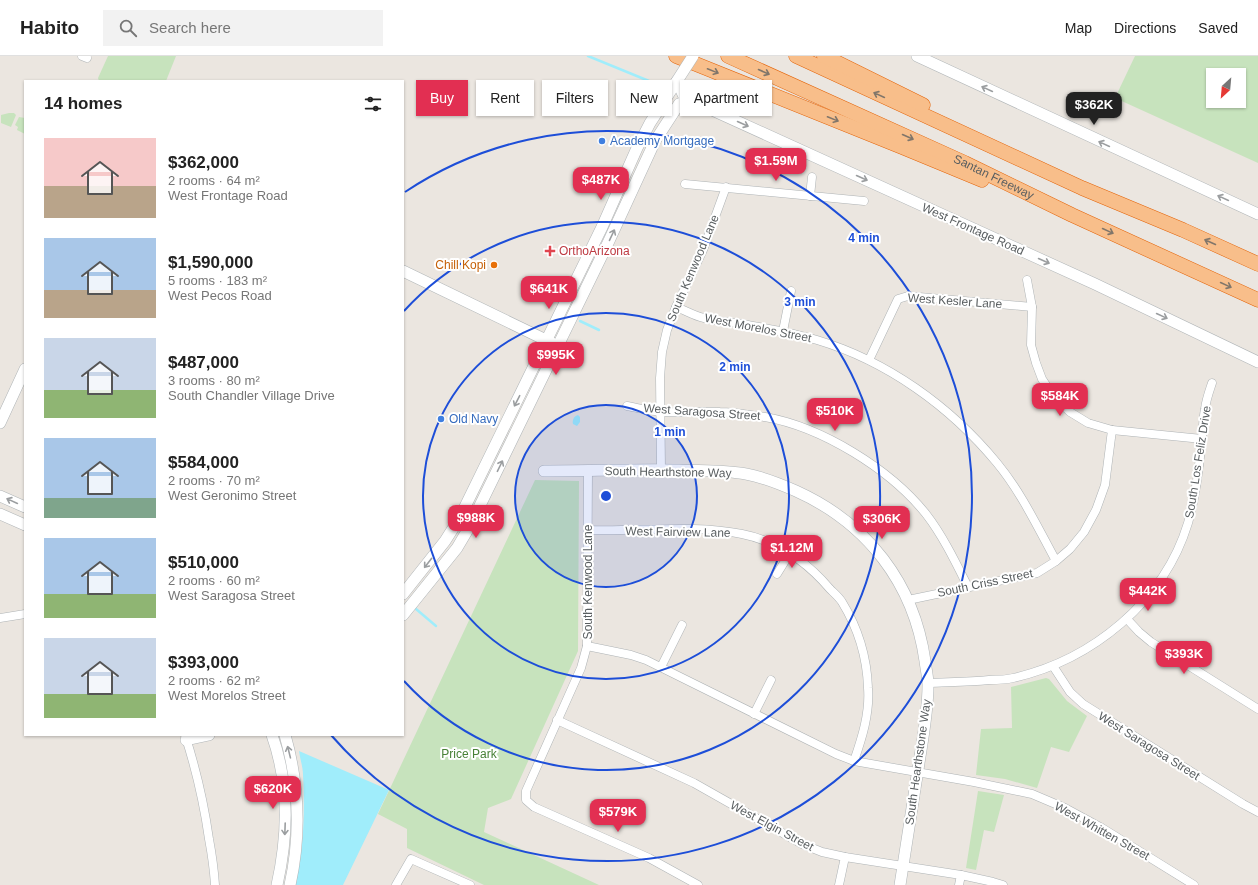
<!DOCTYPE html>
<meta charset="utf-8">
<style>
:root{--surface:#fff;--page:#f2f2f2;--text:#222;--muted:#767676;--line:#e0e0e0;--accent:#e22f52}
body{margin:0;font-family:Arial,sans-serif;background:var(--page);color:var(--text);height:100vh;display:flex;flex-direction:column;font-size:15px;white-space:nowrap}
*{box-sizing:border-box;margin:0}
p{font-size:13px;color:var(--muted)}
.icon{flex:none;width:22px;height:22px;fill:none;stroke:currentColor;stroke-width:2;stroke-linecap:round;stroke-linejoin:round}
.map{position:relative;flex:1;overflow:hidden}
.drawer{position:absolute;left:24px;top:24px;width:380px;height:656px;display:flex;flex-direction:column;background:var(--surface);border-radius:0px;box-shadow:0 1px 3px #0004}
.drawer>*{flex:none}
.banner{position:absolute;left:416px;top:24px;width:380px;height:36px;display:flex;gap:8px}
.needle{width:26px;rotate:206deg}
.controls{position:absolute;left:1206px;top:12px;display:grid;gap:8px}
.controls a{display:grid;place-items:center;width:40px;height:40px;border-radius:0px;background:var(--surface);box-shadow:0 1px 3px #0004;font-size:20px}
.price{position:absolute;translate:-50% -34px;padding:0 9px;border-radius:8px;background:var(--accent);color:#fff;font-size:13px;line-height:26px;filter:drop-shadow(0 1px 2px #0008)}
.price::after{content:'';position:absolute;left:50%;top:24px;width:12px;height:9px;margin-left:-6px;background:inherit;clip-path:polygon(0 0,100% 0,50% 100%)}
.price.current{background:#222;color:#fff}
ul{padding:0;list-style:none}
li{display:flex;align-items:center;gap:12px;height:100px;padding:0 20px}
li span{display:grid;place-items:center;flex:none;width:112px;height:80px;border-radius:0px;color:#555}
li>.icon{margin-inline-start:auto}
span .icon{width:48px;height:48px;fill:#fffc;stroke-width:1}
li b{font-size:17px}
h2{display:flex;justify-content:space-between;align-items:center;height:48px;padding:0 20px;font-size:17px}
.pill{padding:0 14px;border-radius:0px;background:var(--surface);box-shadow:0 1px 3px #0004;font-size:14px;line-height:36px}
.pill.current{background:var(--accent);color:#fff}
header{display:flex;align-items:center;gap:24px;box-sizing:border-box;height:56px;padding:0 20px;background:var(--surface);border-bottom:1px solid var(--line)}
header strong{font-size:19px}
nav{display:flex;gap:22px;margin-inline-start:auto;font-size:14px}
.search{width:280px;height:36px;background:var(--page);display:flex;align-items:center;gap:10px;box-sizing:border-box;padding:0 14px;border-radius:0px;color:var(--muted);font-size:15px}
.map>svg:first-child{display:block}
.green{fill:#c7e3bd;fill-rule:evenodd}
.water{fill:#a0edfb}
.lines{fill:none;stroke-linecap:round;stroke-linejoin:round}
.stream{stroke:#a0edfb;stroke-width:2.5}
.street-casing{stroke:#aeb3b5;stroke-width:9}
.secondary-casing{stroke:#b0b5b7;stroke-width:12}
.highway-casing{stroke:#e36308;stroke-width:15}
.street{stroke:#fff;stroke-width:8}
.secondary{stroke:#fff;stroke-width:11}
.highway{stroke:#f8be8a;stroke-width:14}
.secondary-bridge-casing{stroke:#b0b5b7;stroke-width:12;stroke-linecap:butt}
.secondary-bridge{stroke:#fff;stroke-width:11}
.oneway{stroke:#81766a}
.oneway2{stroke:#9b9ea0}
.ring{fill:none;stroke:#1d4ed8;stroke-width:2}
.shop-dot{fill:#3f7fe0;stroke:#fff;stroke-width:1.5}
.health-dot{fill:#e0444e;stroke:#fff;stroke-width:1.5}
.food-dot{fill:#e8710a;stroke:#fff;stroke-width:1.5}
.labels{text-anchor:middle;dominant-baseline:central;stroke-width:4;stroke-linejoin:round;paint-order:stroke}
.shop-label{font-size:12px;fill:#366cbe;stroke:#fff;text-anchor:start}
.street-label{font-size:12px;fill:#595e60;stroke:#fff}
.health-label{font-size:12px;fill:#be3a42;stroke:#fff;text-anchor:start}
.food-label{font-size:12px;fill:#c56008;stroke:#fff;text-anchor:end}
.park-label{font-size:12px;fill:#488137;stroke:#fff}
.centre{fill:#1d4ed8;stroke:#fff;stroke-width:2}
.ring-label{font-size:12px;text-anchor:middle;font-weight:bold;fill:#1d4ed8;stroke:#fff;stroke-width:4;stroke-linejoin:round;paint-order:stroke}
</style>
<header>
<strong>Habito</strong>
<div class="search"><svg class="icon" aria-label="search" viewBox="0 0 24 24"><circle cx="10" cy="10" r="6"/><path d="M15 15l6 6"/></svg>Search here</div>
<nav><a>Map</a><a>Directions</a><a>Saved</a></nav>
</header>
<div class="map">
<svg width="1258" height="829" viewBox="0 0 1258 829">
<rect width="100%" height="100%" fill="#ebe6e0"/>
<!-- green -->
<g class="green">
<polygon points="108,0 176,0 166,25 99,25 98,22"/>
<path d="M1135,0H1258V107L1115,42ZM1213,19H1239V45H1213Z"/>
<polygon points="9,57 14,57 16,59 11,71 1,67 1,59"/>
<polygon points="19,61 25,62 25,78 17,74 18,71 15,69"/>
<polygon points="535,424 579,425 578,595 511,743 488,752 484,776 599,829 484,829 407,792 407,773 378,758"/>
<polygon points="1046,622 1049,623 1067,645 1087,660 1069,696 1051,691 1037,732 1005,723 976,719 981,673 1012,672 1011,631"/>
<polygon points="978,735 1004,739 994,776 984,774 976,814 966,812"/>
</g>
<!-- water -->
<g class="water">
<path d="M578,359L580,361V366L577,370L573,368C572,364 574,360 578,359Z"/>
<path d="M299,695L389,734L343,829H295C304,796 305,753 303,719C303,711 300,703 299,695Z"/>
</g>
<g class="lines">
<!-- stream -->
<g class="stream">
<polyline points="588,0 649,25"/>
<polyline points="580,265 599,274"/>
<polyline points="485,461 502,469"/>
<polyline points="416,553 436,570"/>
</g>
<!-- street casing -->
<g class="street-casing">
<g id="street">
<polyline points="82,0 87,2"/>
<polyline points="685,128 864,145"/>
<polyline points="810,140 812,121"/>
<polyline points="1027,224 1032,251 1031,289 1036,307 1042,323 1054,341 1070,356 1088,367 1112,374 1202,383"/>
<path d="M676,251C685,254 694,260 704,262C714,265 726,266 737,267C764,272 790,276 817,284C887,305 950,350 997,407C1021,436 1038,472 1056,505"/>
<polyline points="783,275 791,235"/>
<polyline points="869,304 898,243 908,240 1032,251"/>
<path d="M627,350C638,352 651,355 662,356C682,357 701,355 720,356C735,356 750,359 765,361C822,371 890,413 926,458C943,480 956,507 968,531"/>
<polyline points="661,414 660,322 662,296 667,274 676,251 703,194 726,131"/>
<polyline points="588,415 587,590 581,612 526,735 526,744 534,751 649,802 698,829"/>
<path d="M588,474C637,476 694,468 742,478C777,485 807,506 830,533C834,537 839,541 842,546C858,572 867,602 868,632C870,657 862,682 854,705"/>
<polyline points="777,518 790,497"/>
<polyline points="908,544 1037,517 1056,505 1070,493 1084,476 1096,454 1105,429 1112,374"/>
<polyline points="0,562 25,558"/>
<polyline points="1127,563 1139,576 1151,586 1258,653"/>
<polyline points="587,590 631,599 646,604 836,698 854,705 974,726 1032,738 1065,752 1102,772 1194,829"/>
<polyline points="1053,610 1070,636 1083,648 1243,748 1258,756"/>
<polyline points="661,611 682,569"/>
<path d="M928,627C948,626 968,626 989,624C996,624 1005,624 1013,622C1092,604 1164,546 1188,467C1196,440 1199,411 1202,383C1203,373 1203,363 1205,353C1206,344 1209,336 1212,327"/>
<polyline points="754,658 771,624"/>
<polyline points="557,664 694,727 802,788 822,796 845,801 961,819 993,826 1003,829"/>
<path d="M185,679C196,713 204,748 209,783C212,799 214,814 215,829"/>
<polyline points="396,829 411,803 470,829"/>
<polyline points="839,829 845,801"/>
<polyline points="959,829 961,819"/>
</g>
</g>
<!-- secondary casing -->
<g class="secondary-casing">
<g id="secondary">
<polyline points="917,0 1258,158"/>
<polyline points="677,25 686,45"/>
<polyline points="403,215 552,287"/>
<polyline points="0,367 25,313"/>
<path d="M544,415C589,415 634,413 679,414C701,415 724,414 746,418C763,421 780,428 796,435C867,467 914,527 925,605C926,613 928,621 928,629C928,655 923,681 919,707C913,748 906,788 900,829"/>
<polyline points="0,440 25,451"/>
<polyline points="0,458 25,469"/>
<polyline points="403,538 445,485 459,463 602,171 637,92 650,67 677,25"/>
<polyline points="403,559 457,492 470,470 608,187 655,85 679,48 688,45 699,48 1095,228 1258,306"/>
<path d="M272,679C289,727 288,780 277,829"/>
<path d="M285,679C299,728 301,779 290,829"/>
<polyline points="186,684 209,679"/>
</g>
</g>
<!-- highway casing -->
<g class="highway-casing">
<g id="highway">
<polyline points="676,0 902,91 982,124"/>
<path id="s1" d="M728,0L965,107L1072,159L1258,244"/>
<polyline points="796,0 1082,132 1183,174 1258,208"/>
<polyline points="824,0 923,49"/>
</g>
</g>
<!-- street -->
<use href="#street" class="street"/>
<!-- secondary -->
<use href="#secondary" class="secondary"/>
<!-- highway -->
<use href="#highway" class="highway"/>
<!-- secondary-bridge casing -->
<g class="secondary-bridge-casing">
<polyline id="secondary-bridge" points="677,25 693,0"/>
</g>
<!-- secondary-bridge -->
<use href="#secondary-bridge" class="secondary-bridge"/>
</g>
<!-- one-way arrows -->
<defs><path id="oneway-shaft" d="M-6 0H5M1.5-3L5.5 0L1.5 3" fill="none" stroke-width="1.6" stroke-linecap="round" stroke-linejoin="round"/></defs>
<g class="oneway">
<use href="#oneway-shaft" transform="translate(713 15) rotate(22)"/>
<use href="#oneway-shaft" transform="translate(764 16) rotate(24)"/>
<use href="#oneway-shaft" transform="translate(879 39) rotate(-155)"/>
<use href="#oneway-shaft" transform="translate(833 63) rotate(22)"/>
<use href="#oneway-shaft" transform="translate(908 81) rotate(24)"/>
<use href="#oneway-shaft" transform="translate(1108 175) rotate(25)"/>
<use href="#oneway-shaft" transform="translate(1210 186) rotate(-156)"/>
<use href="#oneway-shaft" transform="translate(1226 229) rotate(25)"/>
</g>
<g class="oneway2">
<use href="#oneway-shaft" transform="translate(987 33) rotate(-155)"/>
<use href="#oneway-shaft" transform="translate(743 68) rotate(24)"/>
<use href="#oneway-shaft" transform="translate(1104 88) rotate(-155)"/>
<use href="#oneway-shaft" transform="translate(862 122) rotate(24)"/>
<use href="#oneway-shaft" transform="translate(1223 142) rotate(-155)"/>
<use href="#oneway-shaft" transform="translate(612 179) rotate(-65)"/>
<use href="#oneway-shaft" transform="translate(1044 205) rotate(24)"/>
<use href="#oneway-shaft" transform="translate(1162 260) rotate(25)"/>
<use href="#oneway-shaft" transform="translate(517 345) rotate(117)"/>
<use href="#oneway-shaft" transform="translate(500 410) rotate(-64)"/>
<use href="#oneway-shaft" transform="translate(12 445) rotate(-155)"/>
<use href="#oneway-shaft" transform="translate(428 507) rotate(128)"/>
<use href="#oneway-shaft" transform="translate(289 696) rotate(-104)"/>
<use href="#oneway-shaft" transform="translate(285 773) rotate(92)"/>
</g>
<!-- distance rings -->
<circle cx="606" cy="440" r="91" fill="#1d4ed8" fill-opacity=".12"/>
<g class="ring">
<circle cx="606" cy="440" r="91"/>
<circle cx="606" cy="440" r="183"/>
<path d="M404 255A274 274 0 1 1 404 625"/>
<path d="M405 136A365 365 0 1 1 331 679"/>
</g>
<!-- markers -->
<g class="shop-dot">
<circle cx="602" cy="85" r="4"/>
<circle cx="441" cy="363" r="4"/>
</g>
<path class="health-dot" d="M548 189h4v4h4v4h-4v4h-4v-4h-4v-4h4z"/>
<circle class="food-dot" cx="494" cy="209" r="4"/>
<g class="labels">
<!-- shop labels -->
<g class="shop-label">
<text x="610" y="85">Academy Mortgage</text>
<text x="449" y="363">Old Navy</text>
</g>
<!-- street labels -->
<g class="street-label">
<text stroke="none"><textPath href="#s1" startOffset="292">Santan Freeway</textPath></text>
<text transform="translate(973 173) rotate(24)">West Frontage Road</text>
<text transform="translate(693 212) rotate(-67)">South Kenwood Lane</text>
<text transform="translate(955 245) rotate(4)">West Kesler Lane</text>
<text transform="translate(758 272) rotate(11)">West Morelos Street</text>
<text transform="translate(702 356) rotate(4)">West Saragosa Street</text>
<text transform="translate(1198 406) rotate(-81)">South Los Feliz Drive</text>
<text transform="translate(668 416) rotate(1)">South Hearthstone Way</text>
<text transform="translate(678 476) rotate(1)">West Fairview Lane</text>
<text transform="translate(588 526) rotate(-90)">South Kenwood Lane</text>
<text transform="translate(985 527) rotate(-12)">South Criss Street</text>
<text transform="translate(1149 690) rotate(32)">West Saragosa Street</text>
<text transform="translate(918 706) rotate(-82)">South Hearthstone Way</text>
<text transform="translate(772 770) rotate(28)">West Elgin Street</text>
<text transform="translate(1102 775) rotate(29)">West Whitten Street</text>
</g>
<!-- health labels -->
<g class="health-label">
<text x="559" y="195">OrthoArizona</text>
</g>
<!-- food labels -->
<g class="food-label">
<text x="486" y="209">Chill Kopi</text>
</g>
<!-- park labels -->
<g class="park-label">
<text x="469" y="698">Price Park</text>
</g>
</g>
<circle cx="606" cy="440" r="6" class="centre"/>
<g class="ring-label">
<text x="864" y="186">4 min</text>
<text x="800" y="250">3 min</text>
<text x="735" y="315">2 min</text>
<text x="670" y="380">1 min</text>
</g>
</svg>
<div class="controls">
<a><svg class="needle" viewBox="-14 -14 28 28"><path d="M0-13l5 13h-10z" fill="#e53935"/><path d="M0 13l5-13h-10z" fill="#767676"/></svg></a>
</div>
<b class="price current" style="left:1094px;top:70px">$362K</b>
<b class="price" style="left:776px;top:126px">$1.59M</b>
<b class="price" style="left:601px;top:145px">$487K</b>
<b class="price" style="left:549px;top:254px">$641K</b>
<b class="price" style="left:556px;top:320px">$995K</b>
<b class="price" style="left:1060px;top:361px">$584K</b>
<b class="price" style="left:835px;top:376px">$510K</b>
<b class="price" style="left:476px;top:483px">$988K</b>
<b class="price" style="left:882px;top:484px">$306K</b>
<b class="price" style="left:792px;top:513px">$1.12M</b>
<b class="price" style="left:1148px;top:556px">$442K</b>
<b class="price" style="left:1184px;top:619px">$393K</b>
<b class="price" style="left:273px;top:754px">$620K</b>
<b class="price" style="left:618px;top:777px">$579K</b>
<div class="banner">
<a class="pill current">Buy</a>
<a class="pill">Rent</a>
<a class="pill">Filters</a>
<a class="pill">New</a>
<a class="pill">Apartment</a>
</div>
<section class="drawer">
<h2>14 homes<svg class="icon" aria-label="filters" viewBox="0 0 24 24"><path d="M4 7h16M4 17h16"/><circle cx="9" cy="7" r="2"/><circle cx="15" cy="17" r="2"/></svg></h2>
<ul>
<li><span style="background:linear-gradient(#f6c9c9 60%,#b9a48a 0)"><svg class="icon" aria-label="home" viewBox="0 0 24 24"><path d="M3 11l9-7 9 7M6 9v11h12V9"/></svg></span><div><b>$362,000</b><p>2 rooms · 64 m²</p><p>West Frontage Road</p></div></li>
<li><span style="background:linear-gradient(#a9c7e8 65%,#b9a48a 0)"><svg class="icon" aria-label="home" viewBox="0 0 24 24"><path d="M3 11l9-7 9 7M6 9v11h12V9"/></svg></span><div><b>$1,590,000</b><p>5 rooms · 183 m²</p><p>West Pecos Road</p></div></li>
<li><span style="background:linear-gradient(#c9d6e8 65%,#8fb573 0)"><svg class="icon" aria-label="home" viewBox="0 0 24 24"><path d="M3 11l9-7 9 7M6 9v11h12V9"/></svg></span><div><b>$487,000</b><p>3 rooms · 80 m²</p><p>South Chandler Village Drive</p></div></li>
<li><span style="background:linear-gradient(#a9c7e8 75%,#7fa58c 0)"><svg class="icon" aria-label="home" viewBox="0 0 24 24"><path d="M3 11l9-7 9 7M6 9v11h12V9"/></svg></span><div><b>$584,000</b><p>2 rooms · 70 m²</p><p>West Geronimo Street</p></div></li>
<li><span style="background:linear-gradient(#a9c7e8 70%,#8fb573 0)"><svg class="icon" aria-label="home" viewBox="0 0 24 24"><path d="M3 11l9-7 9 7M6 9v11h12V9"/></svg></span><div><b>$510,000</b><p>2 rooms · 60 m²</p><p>West Saragosa Street</p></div></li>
<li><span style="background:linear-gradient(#c9d6e8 70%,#8fb573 0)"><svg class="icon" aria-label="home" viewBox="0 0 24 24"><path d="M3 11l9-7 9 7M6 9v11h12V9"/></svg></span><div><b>$393,000</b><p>2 rooms · 62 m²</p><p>West Morelos Street</p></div></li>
</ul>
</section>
</div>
